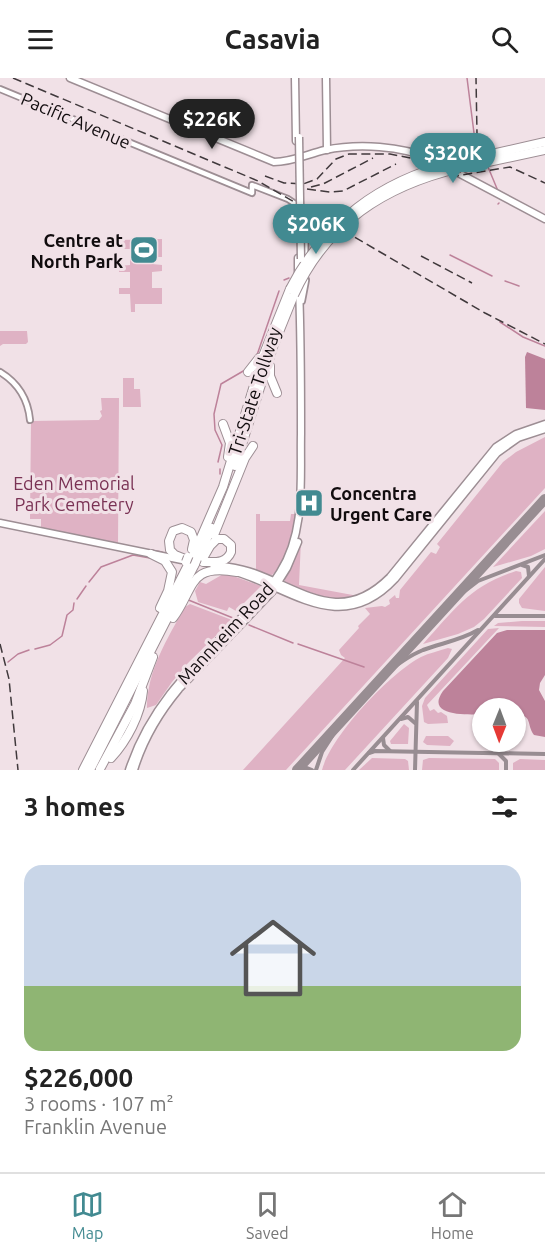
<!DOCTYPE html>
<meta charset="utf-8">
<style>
:root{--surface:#fff;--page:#f2f2f2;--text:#222;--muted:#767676;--line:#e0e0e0;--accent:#428a91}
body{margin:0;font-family:Ubuntu,sans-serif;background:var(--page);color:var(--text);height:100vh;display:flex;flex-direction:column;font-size:22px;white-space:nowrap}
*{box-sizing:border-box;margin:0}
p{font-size:20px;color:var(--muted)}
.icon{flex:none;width:33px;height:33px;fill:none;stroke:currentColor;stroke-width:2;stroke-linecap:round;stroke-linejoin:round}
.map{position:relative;height:692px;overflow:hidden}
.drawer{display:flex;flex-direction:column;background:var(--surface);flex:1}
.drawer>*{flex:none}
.needle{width:39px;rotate:181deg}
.controls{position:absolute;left:472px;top:620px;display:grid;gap:12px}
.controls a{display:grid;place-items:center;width:54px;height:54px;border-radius:50%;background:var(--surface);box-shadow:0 2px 4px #0004;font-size:30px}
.price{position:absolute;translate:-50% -51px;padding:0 14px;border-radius:21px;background:var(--accent);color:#fff;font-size:20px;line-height:39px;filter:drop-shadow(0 2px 3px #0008)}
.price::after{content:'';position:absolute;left:50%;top:36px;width:18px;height:14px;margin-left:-9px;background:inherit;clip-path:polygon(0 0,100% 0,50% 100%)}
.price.selected{background:#222;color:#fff}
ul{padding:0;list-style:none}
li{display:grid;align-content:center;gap:12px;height:318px;padding:0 24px}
li span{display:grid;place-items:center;height:186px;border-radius:18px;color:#555}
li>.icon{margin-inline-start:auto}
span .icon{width:108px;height:108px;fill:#fffc;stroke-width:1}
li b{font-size:26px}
h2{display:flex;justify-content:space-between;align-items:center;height:72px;padding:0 24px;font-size:26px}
header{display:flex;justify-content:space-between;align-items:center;height:78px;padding:0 24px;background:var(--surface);font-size:27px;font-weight:600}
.menu{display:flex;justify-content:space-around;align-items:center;height:84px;border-top:2px solid var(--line);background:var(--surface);font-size:16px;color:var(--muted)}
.menu a{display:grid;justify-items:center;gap:3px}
.menu .selected{color:var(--accent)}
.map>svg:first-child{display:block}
.green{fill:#dfb2c4}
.water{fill:#bd829a}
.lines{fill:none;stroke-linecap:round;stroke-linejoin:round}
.stream{stroke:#bd829a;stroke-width:1.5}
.taxiway{stroke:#988d92;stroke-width:4}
.runway{stroke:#988d92;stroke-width:10}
.minor-casing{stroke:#9d8e94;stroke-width:8}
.major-casing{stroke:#9d8e94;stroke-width:9}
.highway-casing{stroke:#9d8e94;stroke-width:10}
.minor{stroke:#fff;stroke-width:4.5}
.major{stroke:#fff;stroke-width:6}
.highway{stroke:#fff;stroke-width:8}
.rail{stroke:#40393c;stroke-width:1.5;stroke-dasharray:9 4.5;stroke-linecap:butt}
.major-bridge-casing{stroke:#9d8e94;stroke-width:9;stroke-linecap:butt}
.highway-bridge-casing{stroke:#9d8e94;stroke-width:10;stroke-linecap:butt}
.major-bridge{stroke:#fff;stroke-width:6}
.highway-bridge{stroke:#fff;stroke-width:8}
.labels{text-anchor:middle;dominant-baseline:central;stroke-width:6;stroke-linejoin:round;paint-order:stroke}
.street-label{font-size:18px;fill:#110c0e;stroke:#f1e1e7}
.poi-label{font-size:18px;font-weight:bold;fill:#110c0e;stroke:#f1e1e7;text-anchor:end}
.park-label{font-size:18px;fill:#7a3254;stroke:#f1e1e7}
</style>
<header><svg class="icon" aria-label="menu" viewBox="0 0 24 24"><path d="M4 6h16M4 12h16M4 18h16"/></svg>Casavia<svg class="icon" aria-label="search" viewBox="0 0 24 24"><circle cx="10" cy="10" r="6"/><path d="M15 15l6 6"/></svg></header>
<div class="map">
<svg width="545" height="692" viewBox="0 0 545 692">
<rect width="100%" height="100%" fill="#f1e1e7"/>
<!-- green -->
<g class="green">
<polygon points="162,161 162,179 152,179 152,186 162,187 162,193 152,194 152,210 162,210 162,226 135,226 135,234 131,234 130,216 119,216 119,210 130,210 130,194 119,194 119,188 130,187 130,171 118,171 118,162"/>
<polygon points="0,253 27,253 28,264 26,266 3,266 0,268"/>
<polygon points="123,300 134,300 134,311 140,311 141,329 123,329"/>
<polygon points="101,320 119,320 118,466 41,452 41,441 30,441 31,343 99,342 102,338 100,333 102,332"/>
<polygon points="545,359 545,410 286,692 243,692 345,580 341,577 339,572 359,550 358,548 370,536 365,530 382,528 385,529 390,526 389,522 395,517 396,520 399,520 400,512 431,474 436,476 440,469 437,466 503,384 516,374"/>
<polygon points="545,433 545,471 531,478 493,489"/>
<path d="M256,436H260V443H290L291,436H298C295,452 286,490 270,498L256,492Z"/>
<path d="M301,462L299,507L358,518C325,525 314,519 285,505V499Z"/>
<polygon points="545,489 545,533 522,530 519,525 519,521"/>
<path d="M516,493L521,494L522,500L484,541L474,549L458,556L423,566C455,531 470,508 516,493Z"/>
<polygon points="225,495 261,508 236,533 229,529 227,533 198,524 195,513 200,504 206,506"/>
<path d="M190,526L232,542L188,585L172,604L156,627L147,630C147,593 167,561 185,529Z"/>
<polygon points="522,543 545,543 545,549 494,548 498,545"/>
<polygon points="499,550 427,627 430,633 434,631 438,635 441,634 447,638 448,645 428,646 424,644 422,628 425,620 488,551"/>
<path d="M448,570L452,571L448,580L345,692H322C331,658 390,595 421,579C429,575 439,573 448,570Z"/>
<polygon points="404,646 409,650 408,666 391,666 390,663"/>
<polygon points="426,658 448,658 454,663 450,668 427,667 423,664"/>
<polygon points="372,680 405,681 408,683 409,692 359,692"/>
<polygon points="429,680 495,681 499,685 499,692 422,692 423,682"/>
<polygon points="520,681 545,682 545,692 513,692 513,685"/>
</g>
<!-- water -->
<g class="water">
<polygon points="527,274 545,281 545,332 526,330 525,279"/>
<path d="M507,552H545V597L540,605L539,612L545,623V659L534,657C526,646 533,637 516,637V630H483V637C470,636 424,640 443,613L497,555Z"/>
</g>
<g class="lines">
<!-- stream -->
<g class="stream">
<polyline points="467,0 474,55 481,71"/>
<polyline points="488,89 498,113"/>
<polyline points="498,126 499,125"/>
<polyline points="450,177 492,198"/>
<polyline points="284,202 289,200"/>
<polyline points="505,203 519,208"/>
<polyline points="500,244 523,259 545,268"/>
<polyline points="257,277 279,213"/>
<polyline points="218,384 222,367 215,352 214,336 221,306 245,292"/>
<polyline points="220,391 220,396"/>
<polyline points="151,472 162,474"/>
<polyline points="89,504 101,489 133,477 150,480"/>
<polyline points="77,521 86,508"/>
<polyline points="186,521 233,540"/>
<polyline points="249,547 293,565"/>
<polyline points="298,566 364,589"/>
<polyline points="35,571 50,567 62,558 67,537 73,532 74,525"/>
<polyline points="8,584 18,576 29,572"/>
</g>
<!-- taxiway -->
<g class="taxiway">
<polyline points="522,487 528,489 529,498"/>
<polyline points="452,523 478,503 545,477"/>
<polyline points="495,538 545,538"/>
<path d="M382,599C395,588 408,578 423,572C442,565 461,562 478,552"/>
<polyline points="401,641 408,639 415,645"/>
<polyline points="383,660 384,667 390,673"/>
<polyline points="369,675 375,673 545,676"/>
<polyline points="499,676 506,683 506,692"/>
<polyline points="299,692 307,690 312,692"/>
<polyline points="316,692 322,674 342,643"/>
<polyline points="353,692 545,481"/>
<polyline points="415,692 417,624"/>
</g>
<!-- runway -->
<polyline class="runway" points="297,692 545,421"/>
<!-- minor casing -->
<g class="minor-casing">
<g id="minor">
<polyline points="0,11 252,115 252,107 288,121 306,133 305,185"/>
<polyline points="302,223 306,202"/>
<path d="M0,294C18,305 28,321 30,342"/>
</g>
</g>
<!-- major casing -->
<g class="major-casing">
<g id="major">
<path d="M70,0L274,84C292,84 308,76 325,72C359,65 401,68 432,81L545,141"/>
<polyline points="295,0 296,63"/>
<polyline points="326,0 327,72"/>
<polyline points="298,180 298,197"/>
<polyline points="0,445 182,482"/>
<path d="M212,486C226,489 240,490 254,495C304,513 341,548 390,499L496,369L516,356L545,346"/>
<path d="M233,493C290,509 340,560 395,501L497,375L518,360L545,351"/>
<path d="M129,692C149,631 188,593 232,549C249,532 267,515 280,494C306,453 300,403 301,356C301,308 301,259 299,210"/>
<path d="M134,692C143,662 159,635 179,611L272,514L287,490L298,464"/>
</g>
</g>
<!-- highway casing -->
<g class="highway-casing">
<g id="highway">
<polyline points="452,85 545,64"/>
<polyline points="460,90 545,72"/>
<polyline points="270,288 270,298 277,315"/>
<polyline points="248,294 259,280"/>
<polyline points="223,346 230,365 228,379"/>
<polyline points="235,388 273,269 294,217"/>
<polyline points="214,457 245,380 253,368"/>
<polyline points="151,476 165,483 172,494 168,513 160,530"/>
<polyline points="192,480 223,409 263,278 290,211"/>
<polyline points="185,481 175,477 170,472 169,463 173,453 182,450 191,454 194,462 192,471"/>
<polyline points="197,481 212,450"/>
<path d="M202,482L210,468L217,461H224L231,467V474C226,486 215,484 203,484"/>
<path d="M173,540C195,510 188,485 237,494"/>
<path d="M111,680C127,663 141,636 143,613"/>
<polyline points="100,691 135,626 153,579"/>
<polyline points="83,692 189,485"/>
<polyline points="90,692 195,486"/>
</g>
</g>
<!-- minor -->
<use href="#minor" class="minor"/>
<!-- major -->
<use href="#major" class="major"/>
<!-- highway -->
<use href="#highway" class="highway"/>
<!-- rail -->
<g class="rail">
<polyline points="13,0 258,103 485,235 545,266"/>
<polyline points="413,83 436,95 450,99 510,89 545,105"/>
<polyline points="265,98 284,105 303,106 317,101 336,81 349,76 390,76 420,82 461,74 469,69 477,56 476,0"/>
<polyline points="311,109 323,106 373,80"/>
<polyline points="307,111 330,114 343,113 396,86"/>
<polyline points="421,178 472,205"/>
<polyline points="0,566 9,601 18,692"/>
</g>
<!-- major-bridge casing -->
<g class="major-bridge-casing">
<polyline id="major-bridge" points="299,59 301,181"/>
</g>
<!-- highway-bridge casing -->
<g class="highway-bridge-casing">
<g id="highway-bridge">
<path d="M290,211C324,144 381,103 452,85"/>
<path d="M294,217C327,145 384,108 460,90"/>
<polyline points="186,484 188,479"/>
<polyline points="195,486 197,481"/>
</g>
</g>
<!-- major-bridge -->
<use href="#major-bridge" class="major-bridge"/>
<!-- highway-bridge -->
<use href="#highway-bridge" class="highway-bridge"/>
</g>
<!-- icons -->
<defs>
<g id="stadium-square" transform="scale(1.5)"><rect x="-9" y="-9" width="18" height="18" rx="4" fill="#428a91" stroke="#f1e1e7"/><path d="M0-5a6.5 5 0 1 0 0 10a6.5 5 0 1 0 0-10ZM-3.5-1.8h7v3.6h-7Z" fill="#fff"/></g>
<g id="hospital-square" transform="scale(1.5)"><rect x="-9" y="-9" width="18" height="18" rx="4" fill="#428a91" stroke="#f1e1e7"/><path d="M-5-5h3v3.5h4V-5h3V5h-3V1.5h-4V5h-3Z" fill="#fff"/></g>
</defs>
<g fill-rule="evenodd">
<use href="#stadium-square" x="144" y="172"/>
<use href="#hospital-square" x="309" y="425"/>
</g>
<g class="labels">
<!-- street labels -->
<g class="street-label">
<text transform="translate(76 42) rotate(23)">Pacific Avenue</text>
<text transform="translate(254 313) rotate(-72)">Tri-State Tollway</text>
<text transform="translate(225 555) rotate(-47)">Mannheim Road</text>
</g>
<!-- poi labels -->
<g class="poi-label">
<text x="123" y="162">Centre at<tspan x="123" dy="21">North Park</tspan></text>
<text x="330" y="415" text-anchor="start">Concentra<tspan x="330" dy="21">Urgent Care</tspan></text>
</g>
<!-- park labels -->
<g class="park-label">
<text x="74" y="405">Eden Memorial<tspan x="74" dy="21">Park Cemetery</tspan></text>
</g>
</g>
</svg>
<div class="controls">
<a><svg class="needle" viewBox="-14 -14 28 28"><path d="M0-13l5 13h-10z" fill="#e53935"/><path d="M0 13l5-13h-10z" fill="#767676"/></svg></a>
</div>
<b class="price selected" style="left:212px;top:72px">$226K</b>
<b class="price" style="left:453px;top:106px">$320K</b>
<b class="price" style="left:316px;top:177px">$206K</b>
</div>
<section class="drawer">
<h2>3 homes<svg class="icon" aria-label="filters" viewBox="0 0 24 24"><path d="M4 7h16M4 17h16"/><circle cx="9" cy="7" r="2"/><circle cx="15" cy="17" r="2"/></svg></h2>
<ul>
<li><span style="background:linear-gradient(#c9d6e8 65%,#8fb573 0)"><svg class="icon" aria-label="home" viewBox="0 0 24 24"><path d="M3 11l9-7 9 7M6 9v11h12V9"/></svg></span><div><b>$226,000</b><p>3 rooms · 107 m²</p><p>Franklin Avenue</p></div></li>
</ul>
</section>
<nav class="menu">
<a class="selected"><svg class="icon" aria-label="map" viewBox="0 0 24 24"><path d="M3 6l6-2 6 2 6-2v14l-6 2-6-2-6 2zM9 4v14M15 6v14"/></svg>Map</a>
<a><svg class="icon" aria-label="saved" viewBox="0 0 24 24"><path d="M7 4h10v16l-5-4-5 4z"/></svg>Saved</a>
<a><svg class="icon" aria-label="home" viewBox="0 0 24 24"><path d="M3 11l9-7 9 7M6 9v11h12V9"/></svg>Home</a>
</nav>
